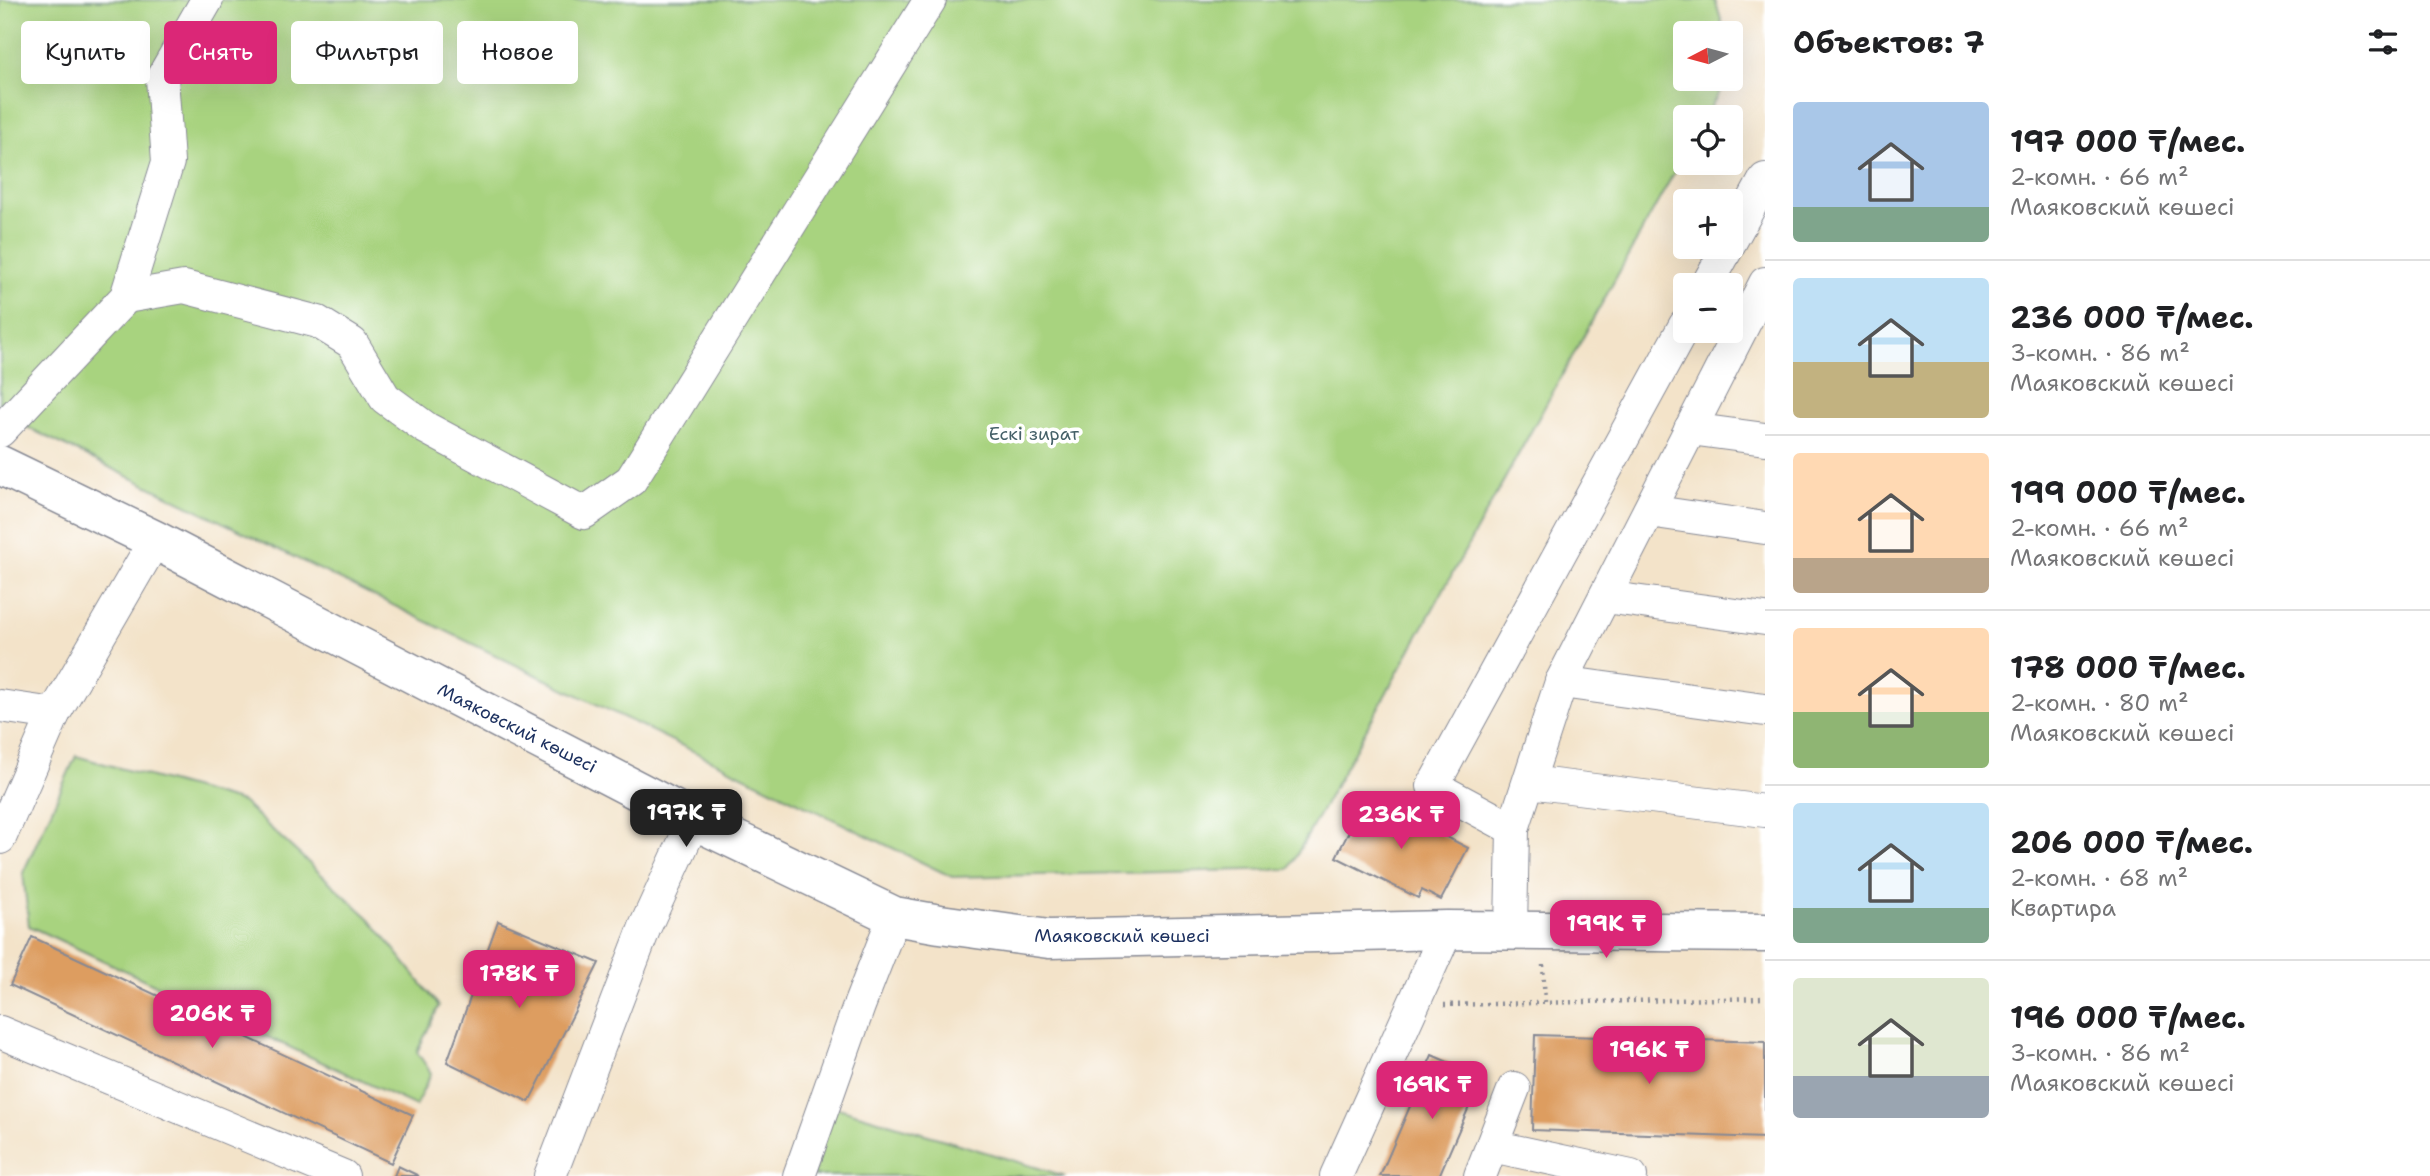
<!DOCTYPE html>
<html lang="ru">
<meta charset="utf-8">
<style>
:root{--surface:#fff;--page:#f2f2f2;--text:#202124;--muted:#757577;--line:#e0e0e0;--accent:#db2777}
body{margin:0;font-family:"Shantell Sans",sans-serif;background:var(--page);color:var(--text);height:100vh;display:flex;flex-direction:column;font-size:26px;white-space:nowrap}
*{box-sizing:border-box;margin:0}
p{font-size:23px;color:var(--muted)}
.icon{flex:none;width:38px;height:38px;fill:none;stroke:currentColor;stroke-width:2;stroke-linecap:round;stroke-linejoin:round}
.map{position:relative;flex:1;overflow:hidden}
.panel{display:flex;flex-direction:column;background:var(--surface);width:665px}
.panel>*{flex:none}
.top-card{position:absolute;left:21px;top:21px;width:665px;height:63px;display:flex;gap:14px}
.needle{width:46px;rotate:264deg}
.tools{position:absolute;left:1673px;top:21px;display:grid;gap:14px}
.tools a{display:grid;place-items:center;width:70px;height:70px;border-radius:7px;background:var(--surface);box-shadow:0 7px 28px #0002;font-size:35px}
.price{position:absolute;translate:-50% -60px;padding:0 16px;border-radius:14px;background:var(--accent);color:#fff;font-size:23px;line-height:46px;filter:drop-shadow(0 2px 4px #0008)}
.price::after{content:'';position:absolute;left:50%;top:42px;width:21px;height:16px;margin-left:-10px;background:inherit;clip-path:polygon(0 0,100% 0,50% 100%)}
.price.current{background:#222;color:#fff}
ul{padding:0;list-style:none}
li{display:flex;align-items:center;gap:21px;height:175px;padding:0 28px}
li+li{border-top:2px solid var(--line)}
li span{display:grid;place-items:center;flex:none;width:196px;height:140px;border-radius:7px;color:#555}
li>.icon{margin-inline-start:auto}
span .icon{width:84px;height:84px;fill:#fffc;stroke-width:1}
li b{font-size:30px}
h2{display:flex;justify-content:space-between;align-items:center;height:84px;padding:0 28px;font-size:30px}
.pill{padding:0 24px;border-radius:7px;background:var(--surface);box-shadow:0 7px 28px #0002;font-size:24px;line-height:63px}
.pill.current{background:var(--accent);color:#fff}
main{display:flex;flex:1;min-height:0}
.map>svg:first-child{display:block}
.green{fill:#a8d37f;stroke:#62816e;stroke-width:2}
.building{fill:#dd9d61}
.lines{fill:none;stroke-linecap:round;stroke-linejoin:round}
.minor-casing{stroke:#878994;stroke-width:34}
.major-casing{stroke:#878994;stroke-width:41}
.path{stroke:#878994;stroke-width:4.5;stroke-dasharray:2 5;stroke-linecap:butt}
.minor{stroke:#fff;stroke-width:32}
.major{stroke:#fff;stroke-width:38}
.labels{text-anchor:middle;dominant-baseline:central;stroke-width:7;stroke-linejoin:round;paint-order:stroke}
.park-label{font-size:18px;fill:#456068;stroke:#fff}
.street-label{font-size:18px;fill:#1b2f5e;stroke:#fff}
</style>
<main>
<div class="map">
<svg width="1765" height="1176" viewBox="0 0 1765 1176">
<rect width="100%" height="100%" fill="#fff"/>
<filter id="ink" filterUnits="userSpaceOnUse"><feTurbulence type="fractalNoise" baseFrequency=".0143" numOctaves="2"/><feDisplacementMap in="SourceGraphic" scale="14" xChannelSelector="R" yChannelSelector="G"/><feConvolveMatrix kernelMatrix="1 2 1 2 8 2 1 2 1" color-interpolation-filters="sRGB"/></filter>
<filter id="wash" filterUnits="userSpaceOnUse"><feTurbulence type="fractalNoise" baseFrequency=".00686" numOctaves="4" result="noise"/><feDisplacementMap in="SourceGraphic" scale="28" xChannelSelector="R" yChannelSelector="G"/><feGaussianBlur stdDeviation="1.57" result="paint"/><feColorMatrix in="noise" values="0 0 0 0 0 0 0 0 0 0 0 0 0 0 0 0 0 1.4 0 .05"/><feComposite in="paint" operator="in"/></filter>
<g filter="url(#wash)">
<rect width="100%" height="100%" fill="#f3e3c9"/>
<!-- green -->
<g class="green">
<polygon points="0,0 1715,0 1725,33 1685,33 1685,79 1727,79 1705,117 1685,117 1685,153 1289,869 952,877 0,414"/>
<polygon points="76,756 242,802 370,919 439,1006 417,1052 431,1073 416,1106 29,926 23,873"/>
<polygon points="835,1107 1065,1176 812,1176"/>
</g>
<g id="blocks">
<!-- building -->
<g class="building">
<polygon points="1367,796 1468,848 1441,900 1422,890 1418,898 1336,857"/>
<polygon points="498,921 599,963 529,1102 447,1062"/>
<polygon points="32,937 413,1115 391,1163 10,985"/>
<polygon points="1535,1035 1765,1042 1765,1138 1532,1130"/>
<polygon points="1432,1055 1482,1077 1439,1176 1380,1176"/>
<polygon points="398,1166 419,1176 394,1176"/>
</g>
</g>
</g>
<g filter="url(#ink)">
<use href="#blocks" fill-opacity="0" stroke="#878994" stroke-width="2"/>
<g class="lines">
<!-- minor casing -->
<g class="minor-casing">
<g id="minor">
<polyline points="1731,241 1765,179"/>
<polyline points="1707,285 1728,247"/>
<polyline points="126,297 184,287 318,322 352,343 385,398 426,428 584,513 631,480 930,0"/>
<polyline points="1690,429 1765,439"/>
<polyline points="0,431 126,297 168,162 162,78 207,0"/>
<polyline points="1649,511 1765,528"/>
<polyline points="1605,597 1765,619"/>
<polyline points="1561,682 1765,710"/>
<polyline points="0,706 54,714"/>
<polyline points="1529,782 1765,811"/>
<polyline points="1513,829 1433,786 1685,325"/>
<polyline points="0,838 54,714 155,540"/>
<polyline points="1511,929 1513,829 1561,682 1765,283"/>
<polyline points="0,1032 343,1176"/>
<polyline points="1492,1146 1631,1176"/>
<polyline points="550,1176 645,927 694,820"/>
<polyline points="799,1176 859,1006 894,916"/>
<polyline points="1336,1176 1447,930"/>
<polyline points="1480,1176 1514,1088"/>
</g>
</g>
<!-- major casing -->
<g class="major-casing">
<polyline id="major" points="0,465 155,540 694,820 894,916 940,924 1049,939 1447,930 1765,933"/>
</g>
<!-- path -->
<g class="path">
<polyline points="1543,965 1545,1002"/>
<polyline points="1444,1005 1765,998"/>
</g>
<!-- minor -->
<use href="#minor" class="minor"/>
<!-- major -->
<use href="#major" class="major"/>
</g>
</g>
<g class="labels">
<!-- park labels -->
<g class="park-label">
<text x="1034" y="434">Ескі зират</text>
</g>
<!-- street labels -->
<g class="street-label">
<text transform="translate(517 728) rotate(27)">Маяковский көшесі</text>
<text x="1122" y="936">Маяковский көшесі</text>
</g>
</g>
</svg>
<div class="tools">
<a><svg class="needle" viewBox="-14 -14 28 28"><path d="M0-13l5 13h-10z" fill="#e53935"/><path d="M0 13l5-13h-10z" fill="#757577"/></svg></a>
<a><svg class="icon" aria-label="locate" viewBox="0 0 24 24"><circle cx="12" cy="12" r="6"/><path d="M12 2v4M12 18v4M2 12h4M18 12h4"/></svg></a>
<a>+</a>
<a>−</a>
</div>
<b class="price current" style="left:686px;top:849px">197K ₸</b>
<b class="price" style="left:1401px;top:851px">236K ₸</b>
<b class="price" style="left:1606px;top:960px">199K ₸</b>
<b class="price" style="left:519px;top:1010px">178K ₸</b>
<b class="price" style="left:212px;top:1050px">206K ₸</b>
<b class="price" style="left:1649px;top:1086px">196K ₸</b>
<b class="price" style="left:1432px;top:1121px">169K ₸</b>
<div class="top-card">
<a class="pill">Купить</a>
<a class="pill current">Снять</a>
<a class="pill">Фильтры</a>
<a class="pill">Новое</a>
</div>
</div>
<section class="panel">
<h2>Объектов: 7<svg class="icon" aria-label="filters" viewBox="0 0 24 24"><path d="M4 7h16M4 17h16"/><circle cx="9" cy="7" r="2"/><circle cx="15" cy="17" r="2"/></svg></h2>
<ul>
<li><span style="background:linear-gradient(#a9c7e8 75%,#7fa58c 0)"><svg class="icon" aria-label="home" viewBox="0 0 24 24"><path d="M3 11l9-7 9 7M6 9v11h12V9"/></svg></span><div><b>197 000 ₸/мес.</b><p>2-комн. · 66 m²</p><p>Маяковский көшесі</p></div></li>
<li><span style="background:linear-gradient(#bfe0f5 60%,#c2b280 0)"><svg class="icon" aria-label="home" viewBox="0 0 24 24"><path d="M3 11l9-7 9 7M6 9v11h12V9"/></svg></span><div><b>236 000 ₸/мес.</b><p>3-комн. · 86 m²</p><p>Маяковский көшесі</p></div></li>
<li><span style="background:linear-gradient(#ffd9b3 75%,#b9a48a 0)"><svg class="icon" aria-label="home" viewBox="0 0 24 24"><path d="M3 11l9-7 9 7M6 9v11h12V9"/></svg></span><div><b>199 000 ₸/мес.</b><p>2-комн. · 66 m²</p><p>Маяковский көшесі</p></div></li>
<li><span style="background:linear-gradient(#ffd9b3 60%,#8fb573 0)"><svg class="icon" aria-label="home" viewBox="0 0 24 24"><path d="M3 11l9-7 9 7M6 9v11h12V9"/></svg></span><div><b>178 000 ₸/мес.</b><p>2-комн. · 80 m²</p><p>Маяковский көшесі</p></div></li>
<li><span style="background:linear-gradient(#bfe0f5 75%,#7fa58c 0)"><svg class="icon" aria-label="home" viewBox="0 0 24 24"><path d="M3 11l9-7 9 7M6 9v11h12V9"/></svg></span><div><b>206 000 ₸/мес.</b><p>2-комн. · 68 m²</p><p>Квартира</p></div></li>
<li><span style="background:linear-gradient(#dfe7d0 70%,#9aa5b1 0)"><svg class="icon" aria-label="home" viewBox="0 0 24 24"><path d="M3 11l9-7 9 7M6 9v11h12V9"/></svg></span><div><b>196 000 ₸/мес.</b><p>3-комн. · 86 m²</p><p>Маяковский көшесі</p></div></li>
</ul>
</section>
</main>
